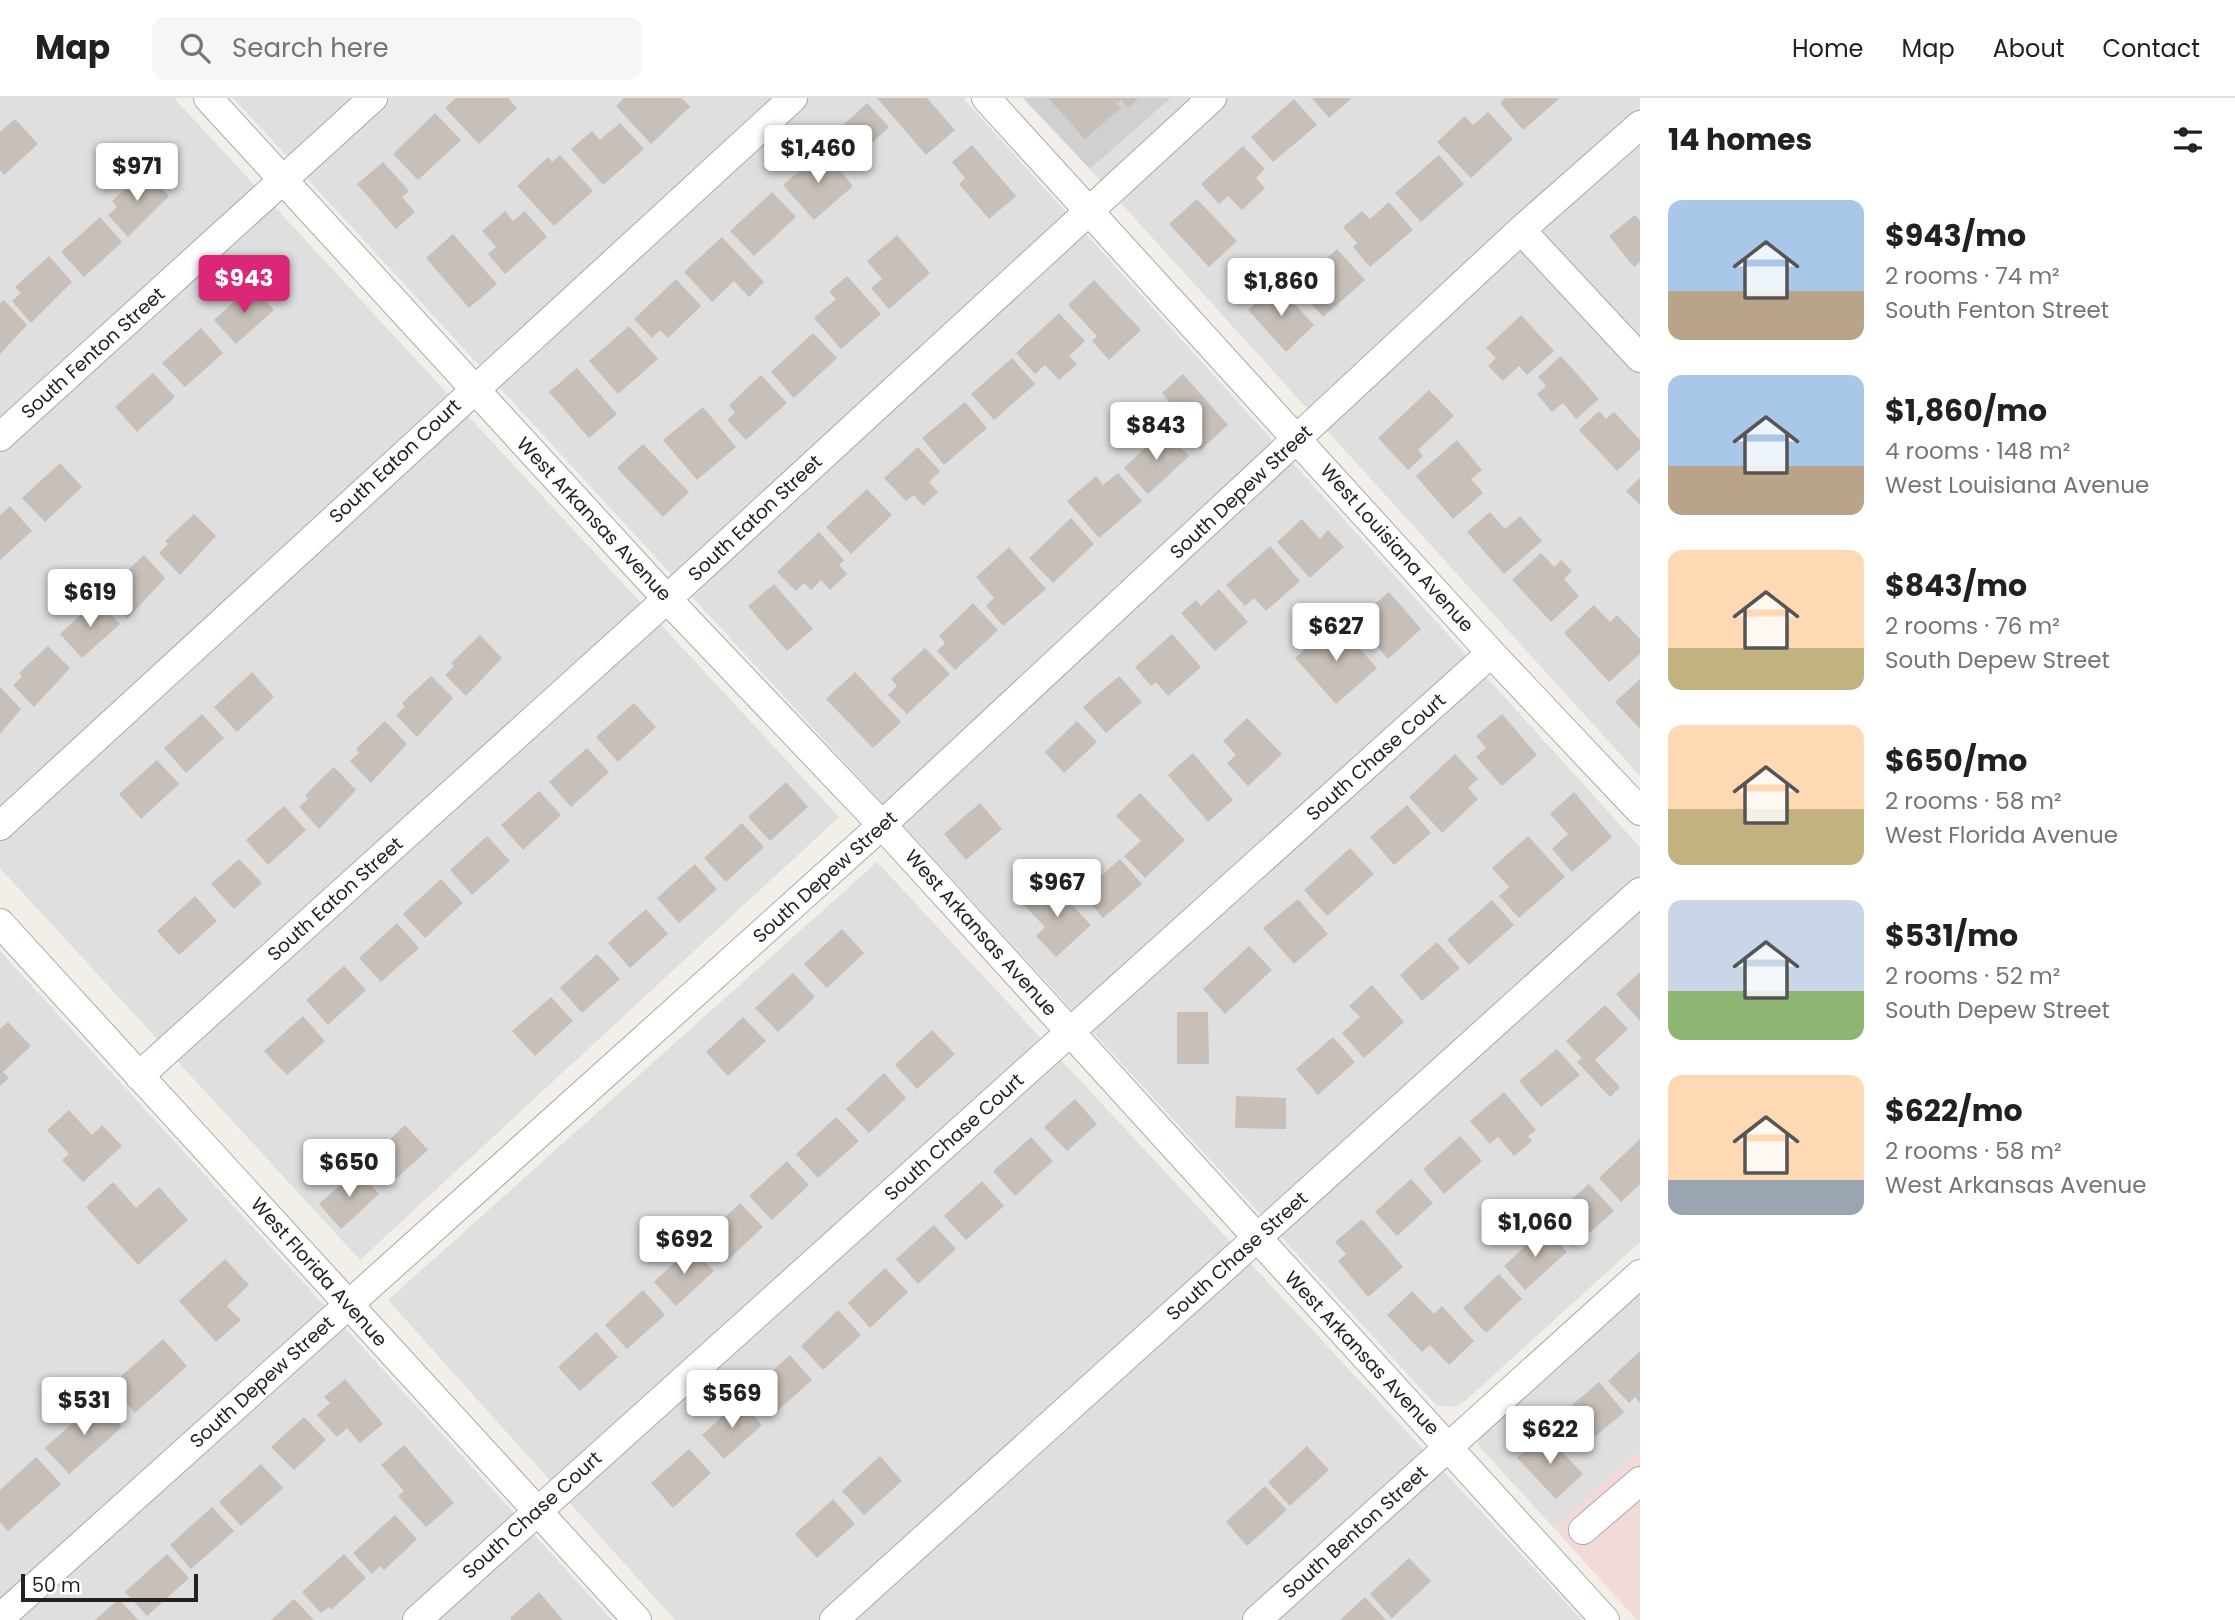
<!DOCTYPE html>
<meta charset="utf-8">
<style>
:root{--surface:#fff;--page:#f6f6f6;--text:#202124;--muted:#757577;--line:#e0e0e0;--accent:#db2777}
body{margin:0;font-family:Poppins,sans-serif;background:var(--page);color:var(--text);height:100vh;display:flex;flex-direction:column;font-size:26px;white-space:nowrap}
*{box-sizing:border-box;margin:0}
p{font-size:23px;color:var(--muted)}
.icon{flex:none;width:38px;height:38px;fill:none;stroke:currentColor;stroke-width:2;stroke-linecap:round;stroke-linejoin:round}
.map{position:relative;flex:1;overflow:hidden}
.side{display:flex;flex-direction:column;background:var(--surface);width:595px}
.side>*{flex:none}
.scale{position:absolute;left:21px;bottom:18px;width:177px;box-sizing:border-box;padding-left:7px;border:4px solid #222;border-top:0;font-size:19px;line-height:24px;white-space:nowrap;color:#222;-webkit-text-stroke:5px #fff;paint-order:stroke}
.price{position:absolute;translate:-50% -60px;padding:0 16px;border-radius:7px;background:#fff;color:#222;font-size:23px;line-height:46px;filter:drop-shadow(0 2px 4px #0008)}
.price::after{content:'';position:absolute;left:50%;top:42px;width:21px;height:16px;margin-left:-10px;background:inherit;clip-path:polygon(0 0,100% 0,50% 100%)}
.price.active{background:var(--accent);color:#fff}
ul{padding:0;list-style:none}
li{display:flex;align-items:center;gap:21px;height:175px;padding:0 28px}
li span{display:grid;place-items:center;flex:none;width:196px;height:140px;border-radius:14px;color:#555}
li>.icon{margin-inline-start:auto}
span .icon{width:84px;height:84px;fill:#fffc;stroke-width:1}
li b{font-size:30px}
h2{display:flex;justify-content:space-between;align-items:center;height:84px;padding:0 28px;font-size:30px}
header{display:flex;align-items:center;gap:42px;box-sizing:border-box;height:98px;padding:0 35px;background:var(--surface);border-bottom:2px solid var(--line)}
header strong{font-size:33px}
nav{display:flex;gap:38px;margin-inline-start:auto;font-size:24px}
.search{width:490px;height:63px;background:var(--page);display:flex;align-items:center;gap:18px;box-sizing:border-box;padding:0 24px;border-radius:14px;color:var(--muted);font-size:26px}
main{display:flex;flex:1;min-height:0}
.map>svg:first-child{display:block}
.residential{fill:#e0dfdf}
.commercial{fill:#f2dad9}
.religious{fill:#d0d0d0}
.building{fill:#c7bfb8}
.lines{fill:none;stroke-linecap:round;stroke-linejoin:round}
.minor-casing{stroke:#a9a9a9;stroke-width:30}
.minor{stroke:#fff;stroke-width:28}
.labels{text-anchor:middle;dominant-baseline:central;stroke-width:5;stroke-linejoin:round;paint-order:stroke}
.street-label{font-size:19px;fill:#222;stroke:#fff}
</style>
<header>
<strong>Map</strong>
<div class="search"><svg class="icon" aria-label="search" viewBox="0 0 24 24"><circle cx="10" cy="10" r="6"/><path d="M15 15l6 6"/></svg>Search here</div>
<nav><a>Home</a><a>Map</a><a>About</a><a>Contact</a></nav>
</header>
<main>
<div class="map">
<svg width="1640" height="1522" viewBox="0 0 1640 1522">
<rect width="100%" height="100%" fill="#f2efe9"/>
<!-- residential -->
<g class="residential">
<polygon points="0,0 174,0 839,719 360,1162 0,770"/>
<polygon points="233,0 963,0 1640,749 1640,1144 1465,1303 1454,1309 1436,1307"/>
<polygon points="1171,0 1640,0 1640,678 1090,71"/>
<polygon points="877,764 1582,1522 675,1522 388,1202"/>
<polygon points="0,853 612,1522 0,1522"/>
<polygon points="1640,1189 1640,1352 1554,1430 1477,1346 1487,1326"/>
</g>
<!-- commercial -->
<polygon class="commercial" points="1640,1352 1640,1522 1637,1522 1554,1430"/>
<!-- religious -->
<polygon class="religious" points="1023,0 1171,0 1090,71"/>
<!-- building -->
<g class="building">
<polygon points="456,0 508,0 517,10 479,46 445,10"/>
<polygon points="624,0 682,0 690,9 651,46 616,8"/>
<polygon points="877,0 927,0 955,32 926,57"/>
<polygon points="1048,0 1139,0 1128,10 1121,2 1116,5 1121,10 1085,41"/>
<polygon points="1312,0 1352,0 1329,20"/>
<polygon points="1505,0 1560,0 1523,32 1500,5"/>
<polygon points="1294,1 1317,27 1273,64 1251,39"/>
<polygon points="867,5 889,29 847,68 825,44"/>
<polygon points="1488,14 1513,41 1471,80 1437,44 1465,18 1473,27"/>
<polygon points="435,15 461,42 418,82 393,56"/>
<polygon points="15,21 38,46 4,77 0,72 0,34"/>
<polygon points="620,25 644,51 603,87 571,51 592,33 600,42"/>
<polygon points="972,47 1016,98 989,121 959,86 965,80 952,64"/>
<polygon points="1243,48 1265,71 1256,80 1265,90 1242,112 1228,98 1219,106 1201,86"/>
<polygon points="823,53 853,88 814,122 783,87"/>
<polygon points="560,57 593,93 554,128 517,88 548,59 552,64"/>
<polygon points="1439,57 1464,86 1421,124 1395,95"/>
<polygon points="383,64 409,93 402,99 415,114 396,131 357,86"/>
<polygon points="146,72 169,98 128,139 108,117 117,109 112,103"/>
<polygon points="772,94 796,119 754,158 730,133"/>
<polygon points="1197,101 1237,143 1209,169 1169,126"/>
<polygon points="1389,104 1413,132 1370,169 1353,149 1357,145 1343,129 1362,113 1370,121"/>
<polygon points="505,113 513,123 525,113 547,139 505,176 488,156 496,149 482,133"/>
<polygon points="1635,117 1640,123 1640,164 1634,169 1609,138"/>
<polygon points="100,119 122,144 84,179 61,154"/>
<polygon points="453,136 497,186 469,210 426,160"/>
<polygon points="897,137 930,175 889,211 871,190 882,181 867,163"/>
<polygon points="722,139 764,184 749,199 734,183 712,204 684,174"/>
<polygon points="1337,151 1365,182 1323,219 1295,187"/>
<polygon points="49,158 72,184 31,225 12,203 21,195 15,189"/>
<polygon points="847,178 881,216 841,251 814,220 836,201 829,194"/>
<polygon points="676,181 701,208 668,240 660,232 652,240 634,221"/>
<polygon points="1094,182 1141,232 1109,262 1092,243 1097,238 1068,207"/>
<polygon points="1276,186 1314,227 1286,254 1248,212"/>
<polygon points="252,187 274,212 236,246 214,222"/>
<polygon points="4,202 27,227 0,256 0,205"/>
<polygon points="1059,215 1085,243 1069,258 1077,266 1059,282 1045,267 1035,276 1016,255"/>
<polygon points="1521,217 1554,253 1527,277 1519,268 1503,283 1488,268 1496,260 1486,250"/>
<polygon points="629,228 658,261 618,296 589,263"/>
<polygon points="201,230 223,255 185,289 162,265"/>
<polygon points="813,235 837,260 794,300 771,274"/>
<polygon points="1561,258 1599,301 1576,321 1563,305 1552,314 1537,296 1546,288 1538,279"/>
<polygon points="1012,260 1035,286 994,322 971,296"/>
<polygon points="577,270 617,316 589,340 549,294"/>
<polygon points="153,275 175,299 137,334 115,309"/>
<polygon points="1183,276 1228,327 1200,352 1169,318 1176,312 1162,295"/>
<polygon points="761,277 787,305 746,342 727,322 735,315 729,307"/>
<polygon points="1429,292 1454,318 1418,352 1423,358 1408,372 1378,340"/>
<polygon points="965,304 987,330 944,367 922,340"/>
<polygon points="703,309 736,349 697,382 663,342"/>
<polygon points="1599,313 1606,321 1614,314 1640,342 1640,351 1617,373 1579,332"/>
<polygon points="1164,332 1189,358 1148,396 1124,370"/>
<polygon points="1457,342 1482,372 1471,381 1483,395 1453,421 1416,378"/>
<polygon points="643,346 689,394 663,419 617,370"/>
<polygon points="918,349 940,373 929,384 938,394 923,408 914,397 906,403 884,380"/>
<polygon points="60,365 82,389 45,424 22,400"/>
<polygon points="1118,375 1142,403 1099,440 1067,403 1096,378 1103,387"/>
<polygon points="1640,380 1640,407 1626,393"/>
<polygon points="867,391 892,417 851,456 826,429"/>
<polygon points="10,408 32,433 0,462 0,417"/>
<polygon points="1490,414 1505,431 1520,418 1542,443 1504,476 1467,434"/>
<polygon points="194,416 216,438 180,477 159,455 168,446 165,443"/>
<polygon points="1071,420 1094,446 1053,485 1029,460"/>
<polygon points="1302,421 1320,441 1328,432 1344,449 1310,480 1277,444"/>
<polygon points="819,434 844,462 839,467 847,476 830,492 821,482 811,492 804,485 796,493 777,474"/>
<polygon points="1270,448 1300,483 1266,513 1254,500 1245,508 1226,487"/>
<polygon points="1009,449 1046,491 1003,528 986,508 994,500 976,479"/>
<polygon points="1541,455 1554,469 1561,462 1572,473 1564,481 1579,498 1551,524 1512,482"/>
<polygon points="144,457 165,480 127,521 106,499 115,490 112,487"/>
<polygon points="774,486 813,531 787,553 748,508"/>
<polygon points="1219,491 1248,524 1215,553 1181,515 1196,502 1201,508"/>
<polygon points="1389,494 1421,531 1388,561 1368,538 1377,530 1364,515"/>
<polygon points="98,501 120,526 82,560 60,536"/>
<polygon points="973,505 998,532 955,572 937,553 945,545 939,538"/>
<polygon points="1594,507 1610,524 1617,517 1640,541 1640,556 1609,584 1564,535"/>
<polygon points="1336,524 1377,570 1336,606 1295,560"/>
<polygon points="1172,536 1201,569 1168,598 1156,584 1151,588 1135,569"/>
<polygon points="480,537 502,560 466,598 445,577 454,568 451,565"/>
<polygon points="48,548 70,570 34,609 13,587 22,579 19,575"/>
<polygon points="925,550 950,576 907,616 888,597 897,588 891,581"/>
<polygon points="252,574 274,599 237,634 214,609"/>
<polygon points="855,574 901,624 873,650 826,601"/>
<polygon points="431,578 453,600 417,639 396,617 405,609 402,605"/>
<polygon points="1119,578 1142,604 1106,635 1083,609"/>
<polygon points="1640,581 1640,631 1615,604"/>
<polygon points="0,589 21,611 0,636"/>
<polygon points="634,605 656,629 618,664 596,639"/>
<polygon points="202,616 224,640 186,675 164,650"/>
<polygon points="1502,616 1537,657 1502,688 1476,659 1486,650 1476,638"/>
<polygon points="1247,620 1282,656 1248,688 1227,665 1236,657 1223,643"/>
<polygon points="385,623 407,646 371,685 350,663 359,655 356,651"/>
<polygon points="1077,623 1097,644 1064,675 1045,654"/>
<polygon points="587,650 609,674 571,709 549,684"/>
<polygon points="1193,655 1233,702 1208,724 1168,677"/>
<polygon points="1455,656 1478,681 1468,690 1478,701 1442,735 1409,699"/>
<polygon points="157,662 179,686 141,721 119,696"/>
<polygon points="334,669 356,692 319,731 299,709 308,701 305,697"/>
<polygon points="786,684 808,709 770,743 748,719"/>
<polygon points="539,693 561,717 523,752 501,727"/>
<polygon points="1574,694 1612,739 1572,774 1552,751 1568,736 1550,716"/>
<polygon points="1140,695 1185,742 1145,780 1124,758 1141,743 1116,718"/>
<polygon points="980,705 1002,731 966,762 944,736"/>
<polygon points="1407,707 1431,735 1394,767 1370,739"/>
<polygon points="284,708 306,732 268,767 246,742"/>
<polygon points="742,725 764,749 726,784 704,760"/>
<polygon points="487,738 510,763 472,797 450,772"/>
<polygon points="1528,738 1565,779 1519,820 1499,798 1509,789 1492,770"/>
<polygon points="1350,750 1374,776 1327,818 1304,792"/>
<polygon points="239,761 262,785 234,811 211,786"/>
<polygon points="1120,761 1142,786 1103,820 1077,790 1069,797 1049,774 1062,763 1069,771 1077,763 1095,783"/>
<polygon points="695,766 717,791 679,825 657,800"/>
<polygon points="441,781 463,805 425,840 403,816"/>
<polygon points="1050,784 1091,827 1056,859 1036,838 1045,829 1025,808"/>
<polygon points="195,798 217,823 179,857 157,833"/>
<polygon points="1298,801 1328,836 1294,866 1263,830"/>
<polygon points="1492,802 1514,827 1469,867 1447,842"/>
<polygon points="646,811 668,836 630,870 608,845"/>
<polygon points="397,825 419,850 381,884 359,860"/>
<polygon points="842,831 864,855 827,890 804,866"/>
<polygon points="1437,844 1460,870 1422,903 1400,877"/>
<polygon points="1249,848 1272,872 1225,916 1203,891"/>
<polygon points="597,856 620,881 582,915 560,890"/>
<polygon points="344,868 366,892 328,927 306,902"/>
<polygon points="1640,874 1640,923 1616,896"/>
<polygon points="793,875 815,899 778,934 755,910"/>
<polygon points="1372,887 1404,924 1364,960 1342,935 1360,919 1349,908"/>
<polygon points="551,899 573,923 535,958 512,933"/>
<polygon points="1605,907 1628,931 1595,962 1620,989 1610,999 1577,964 1582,960 1566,943"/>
<polygon points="1177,914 1208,914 1209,966 1177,966"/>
<polygon points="303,918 325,943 287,977 264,953"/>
<polygon points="743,919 766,943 728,978 706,954"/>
<polygon points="8,924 31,948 3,974 9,980 0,988 0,931"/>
<polygon points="932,932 955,956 917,991 895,967"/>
<polygon points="1333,939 1355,964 1318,997 1296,971"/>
<polygon points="1557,951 1580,977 1541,1009 1519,983"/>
<polygon points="884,975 906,1000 869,1035 846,1011"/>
<polygon points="1504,994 1536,1032 1528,1038 1532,1043 1514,1058 1498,1039 1490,1046 1470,1023"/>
<polygon points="1236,998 1286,1000 1286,1031 1235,1030"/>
<polygon points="1075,1001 1097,1026 1067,1053 1044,1029"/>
<polygon points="69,1012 92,1037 102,1027 122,1048 83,1084 62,1062 69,1056 47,1032"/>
<polygon points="836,1019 859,1043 818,1080 796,1056"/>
<polygon points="405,1027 428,1052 390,1086 368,1062"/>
<polygon points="1460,1038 1482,1063 1444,1096 1423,1071"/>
<polygon points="1031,1039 1053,1063 1015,1098 993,1073"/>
<polygon points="1640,1041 1640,1086 1621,1104 1599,1080"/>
<polygon points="787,1063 809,1087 772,1122 749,1098"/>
<polygon points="357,1072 379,1096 341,1131 319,1106"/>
<polygon points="1411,1081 1433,1105 1397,1138 1375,1114"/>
<polygon points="982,1083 1004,1108 966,1142 944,1118"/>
<polygon points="113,1084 136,1110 159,1089 188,1122 138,1167 86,1109"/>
<polygon points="1589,1086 1614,1113 1573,1149 1538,1110 1548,1102 1558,1113"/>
<polygon points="740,1105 763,1129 726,1164 703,1140"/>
<polygon points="1362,1121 1403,1169 1368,1199 1338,1163 1346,1156 1335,1144"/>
<polygon points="934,1127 956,1151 918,1186 896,1161"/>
<polygon points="1545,1130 1567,1154 1525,1192 1504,1168"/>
<polygon points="691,1149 714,1173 676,1208 654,1184"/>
<polygon points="225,1161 249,1187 227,1208 241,1222 216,1244 179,1203"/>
<polygon points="885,1170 908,1194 870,1230 848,1205"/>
<polygon points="1499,1176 1522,1201 1486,1235 1463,1210"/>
<polygon points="643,1192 665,1217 627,1251 605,1227"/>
<polygon points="1412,1193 1434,1216 1442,1208 1474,1243 1449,1267 1430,1247 1422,1254 1387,1217"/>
<polygon points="838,1212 861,1237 823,1272 801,1248"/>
<polygon points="596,1234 618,1259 580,1293 558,1269"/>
<polygon points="163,1241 187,1268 135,1315 110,1288"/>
<polygon points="1640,1253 1640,1305 1635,1299 1629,1305 1608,1283"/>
<polygon points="790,1257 812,1282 774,1316 752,1292"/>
<polygon points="345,1281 383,1326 360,1345 347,1330 337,1339 317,1317 330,1305 324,1299"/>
<polygon points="1599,1284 1624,1314 1591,1342 1566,1312"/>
<polygon points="98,1302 122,1329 69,1376 45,1350"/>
<polygon points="740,1302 762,1327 724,1361 702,1337"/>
<polygon points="304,1319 326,1342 294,1372 271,1349"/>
<polygon points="1544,1335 1583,1376 1556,1401 1517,1360"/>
<polygon points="404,1347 454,1405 426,1429 398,1398 404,1393 381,1367"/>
<polygon points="1307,1348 1329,1372 1290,1408 1268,1384"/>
<polygon points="689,1351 711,1375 673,1410 651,1385"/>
<polygon points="880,1358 902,1383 864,1417 842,1393"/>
<polygon points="36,1359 61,1386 8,1433 0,1424 0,1392"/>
<polygon points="261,1366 283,1390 241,1428 219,1404"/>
<polygon points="1265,1388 1287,1412 1247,1448 1226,1424"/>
<polygon points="833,1401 855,1426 817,1460 795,1436"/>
<polygon points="212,1409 234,1433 191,1471 170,1447"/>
<polygon points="395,1417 417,1441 384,1472 380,1468 372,1476 353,1455"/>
<polygon points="167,1456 189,1480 147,1518 125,1494"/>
<polygon points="344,1456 366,1480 331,1512 329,1509 321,1515 302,1494"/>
<polygon points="1409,1460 1431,1483 1392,1520 1370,1496"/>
<polygon points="539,1494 563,1522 511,1522 510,1520"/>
<polygon points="1365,1499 1386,1522 1340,1522"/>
<polygon points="119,1501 138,1522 95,1522"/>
<polygon points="294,1501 314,1522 271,1522"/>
</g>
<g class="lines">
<!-- minor casing -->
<g class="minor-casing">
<g id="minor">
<polyline points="208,0 667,501 882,727 1605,1522"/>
<polyline points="986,0 1491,555 1640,713"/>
<polyline points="1521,132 1640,260"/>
<polyline points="0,339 373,0"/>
<polyline points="0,728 793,0"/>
<polyline points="0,825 637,1522"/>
<polyline points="139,978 667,501 1212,0"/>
<polyline points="1583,1432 1640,1383"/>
<polyline points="0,1520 882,727 1521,132 1640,27"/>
<polyline points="417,1522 1491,555"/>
<polyline points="834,1522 1640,794"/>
<polyline points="1257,1522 1640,1176"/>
</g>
</g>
<!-- minor -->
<use href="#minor" class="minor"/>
</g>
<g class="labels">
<!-- street labels -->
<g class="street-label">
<text transform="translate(93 255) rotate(-42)">South Fenton Street</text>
<text transform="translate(395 363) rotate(-43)">South Eaton Court</text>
<text transform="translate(1241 394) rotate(-43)">South Depew Street</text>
<text transform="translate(755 420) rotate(-43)">South Eaton Street</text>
<text transform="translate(594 421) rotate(47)">West Arkansas Avenue</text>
<text transform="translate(1397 450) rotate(48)">West Louisiana Avenue</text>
<text transform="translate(1376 659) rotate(-42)">South Chase Court</text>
<text transform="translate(825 779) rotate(-42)">South Depew Street</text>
<text transform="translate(335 801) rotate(-42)">South Eaton Street</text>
<text transform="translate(981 835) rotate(48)">West Arkansas Avenue</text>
<text transform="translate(954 1039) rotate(-42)">South Chase Court</text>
<text transform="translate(1237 1158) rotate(-42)">South Chase Street</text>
<text transform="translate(319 1174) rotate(48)">West Florida Avenue</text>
<text transform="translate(1362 1255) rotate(47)">West Arkansas Avenue</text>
<text transform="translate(262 1284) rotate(-42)">South Depew Street</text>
<text transform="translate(532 1417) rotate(-42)">South Chase Court</text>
<text transform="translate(1355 1434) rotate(-42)">South Benton Street</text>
</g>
</g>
</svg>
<div class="scale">50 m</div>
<b class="price" style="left:818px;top:87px">$1,460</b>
<b class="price" style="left:137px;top:105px">$971</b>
<b class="price active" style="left:244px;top:217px">$943</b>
<b class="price" style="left:1281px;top:220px">$1,860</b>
<b class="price" style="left:1156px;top:364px">$843</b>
<b class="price" style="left:90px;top:531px">$619</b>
<b class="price" style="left:1336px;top:565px">$627</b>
<b class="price" style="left:1057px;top:821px">$967</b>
<b class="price" style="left:349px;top:1101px">$650</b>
<b class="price" style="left:1535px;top:1161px">$1,060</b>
<b class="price" style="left:684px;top:1178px">$692</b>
<b class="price" style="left:732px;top:1332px">$569</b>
<b class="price" style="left:84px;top:1339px">$531</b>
<b class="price" style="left:1550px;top:1368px">$622</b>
</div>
<section class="side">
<h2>14 homes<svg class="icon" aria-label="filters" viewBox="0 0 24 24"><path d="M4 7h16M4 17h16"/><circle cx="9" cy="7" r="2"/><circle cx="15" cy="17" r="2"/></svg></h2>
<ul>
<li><span style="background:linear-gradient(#a9c7e8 65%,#b9a48a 0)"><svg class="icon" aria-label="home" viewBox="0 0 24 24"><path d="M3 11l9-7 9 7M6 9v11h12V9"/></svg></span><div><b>$943/mo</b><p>2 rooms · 74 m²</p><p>South Fenton Street</p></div></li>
<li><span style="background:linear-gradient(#a9c7e8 65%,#b9a48a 0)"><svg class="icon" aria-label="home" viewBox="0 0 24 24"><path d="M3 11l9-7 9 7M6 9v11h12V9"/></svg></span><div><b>$1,860/mo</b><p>4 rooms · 148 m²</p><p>West Louisiana Avenue</p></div></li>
<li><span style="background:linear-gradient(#ffd9b3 70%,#c2b280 0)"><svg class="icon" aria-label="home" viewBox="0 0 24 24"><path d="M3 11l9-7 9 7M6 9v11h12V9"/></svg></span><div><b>$843/mo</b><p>2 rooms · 76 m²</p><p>South Depew Street</p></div></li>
<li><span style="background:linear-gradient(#ffd9b3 60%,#c2b280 0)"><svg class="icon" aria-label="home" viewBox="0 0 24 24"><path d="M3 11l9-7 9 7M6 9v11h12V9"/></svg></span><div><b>$650/mo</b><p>2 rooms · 58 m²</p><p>West Florida Avenue</p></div></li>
<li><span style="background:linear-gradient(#c9d6e8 65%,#8fb573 0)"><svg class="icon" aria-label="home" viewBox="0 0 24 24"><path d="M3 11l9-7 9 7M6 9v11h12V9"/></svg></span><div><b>$531/mo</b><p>2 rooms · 52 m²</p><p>South Depew Street</p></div></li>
<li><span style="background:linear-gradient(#ffd9b3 75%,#9aa5b1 0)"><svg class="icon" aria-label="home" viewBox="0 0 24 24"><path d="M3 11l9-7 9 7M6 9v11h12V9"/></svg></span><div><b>$622/mo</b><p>2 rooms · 58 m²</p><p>West Arkansas Avenue</p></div></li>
</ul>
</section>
</main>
